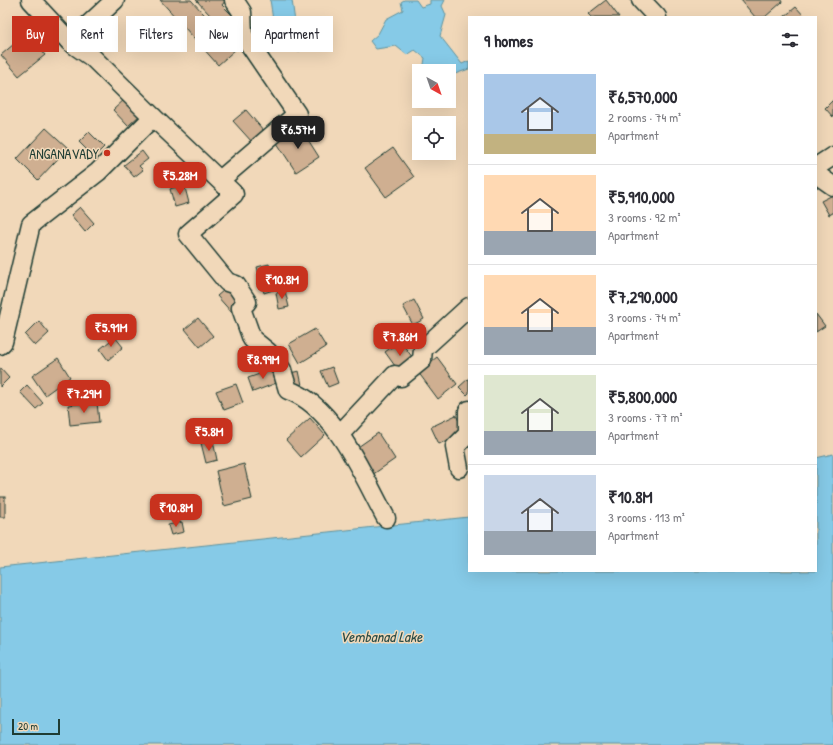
<!DOCTYPE html>
<meta charset="utf-8">
<style>
:root{--surface:#fff;--page:#f2f2f3;--text:#2b2b33;--muted:#7c7c81;--line:#e1e1e2;--accent:#c8321e}
body{margin:0;font-family:"Patrick Hand",sans-serif;background:var(--page);color:var(--text);height:100vh;display:flex;flex-direction:column;font-size:15px;white-space:nowrap}
*{box-sizing:border-box;margin:0}
p{font-size:13px;color:var(--muted)}
.icon{flex:none;width:22px;height:22px;fill:none;stroke:currentColor;stroke-width:2;stroke-linecap:round;stroke-linejoin:round}
.map{position:relative;flex:1;overflow:hidden}
.panel{position:absolute;left:468px;top:16px;width:349px;height:556px;display:flex;flex-direction:column;background:var(--surface);border-radius:0px;box-shadow:0 4px 16px #0002}
.panel>*{flex:none}
.guide{position:absolute;left:12px;top:16px;width:380px;height:36px;display:flex;gap:8px}
.needle{width:26px;rotate:140deg}
.fabs{position:absolute;left:412px;top:64px;display:grid;gap:8px}
.fabs a{display:grid;place-items:center;width:44px;height:44px;border-radius:0px;background:var(--surface);box-shadow:0 4px 16px #0002;font-size:20px}
.scale{position:absolute;left:12px;bottom:10px;width:48px;box-sizing:border-box;padding-left:4px;border:2px solid #1f3d34;border-top:0;font-size:11px;line-height:14px;white-space:nowrap;color:#1f3d34;-webkit-text-stroke:3px #f1d8b9;paint-order:stroke}
.price{position:absolute;translate:-50% -34px;padding:0 9px;border-radius:8px;background:var(--accent);color:#fff;font-size:13px;line-height:26px;filter:drop-shadow(0 1px 2px #0008)}
.price::after{content:'';position:absolute;left:50%;top:24px;width:12px;height:9px;margin-left:-6px;background:inherit;clip-path:polygon(0 0,100% 0,50% 100%)}
.price.current{background:#222;color:#fff}
ul{padding:0;list-style:none}
li{display:flex;align-items:center;gap:12px;height:100px;padding:0 16px}
li+li{border-top:1px solid var(--line)}
li span{display:grid;place-items:center;flex:none;width:112px;height:80px;border-radius:0px;color:#555}
li>.icon{margin-inline-start:auto}
span .icon{width:48px;height:48px;fill:#fffc;stroke-width:1}
li b{font-size:17px}
h2{display:flex;justify-content:space-between;align-items:center;height:48px;padding:0 16px;font-size:17px}
.pill{padding:0 14px;border-radius:0px;background:var(--surface);box-shadow:0 4px 16px #0002;font-size:14px;line-height:36px}
.pill.current{background:var(--accent);color:#fff}
.map>svg:first-child{display:block}
.water{fill:#86cae7;stroke:#5d929f}
.building{fill:#cfaf91;stroke:#1f3d34}
.lines{fill:none;stroke-linecap:round;stroke-linejoin:round}
.minor-casing{stroke:#1f3d34;stroke-width:21}
.minor{stroke:#f1d8b9;stroke-width:18}
.poi-dot{fill:#c8321e;stroke:#f1d8b9;stroke-width:1.5}
.labels{text-anchor:middle;dominant-baseline:central;stroke-width:3;stroke-linejoin:round;paint-order:stroke}
.poi-label{font-size:14px;fill:#1f3d34;stroke:#f1d8b9;text-anchor:end}
.water-label{font-size:15px;font-style:italic;fill:#294b46;stroke:#f1d8b9}
</style>
<div class="map">
<svg width="833" height="745" viewBox="0 0 833 745">
<rect width="100%" height="100%" fill="#f1d8b9"/>
<filter id="ink" filterUnits="userSpaceOnUse"><feTurbulence type="fractalNoise" baseFrequency=".025" numOctaves="2"/><feDisplacementMap in="SourceGraphic" scale="8" xChannelSelector="R" yChannelSelector="G"/><feConvolveMatrix kernelMatrix="1 2 1 2 8 2 1 2 1" color-interpolation-filters="sRGB"/></filter>
<g filter="url(#ink)">
<!-- water -->
<g class="water">
<path d="M270,0H292L299,52C270,41 275,27 270,0Z"/>
<polygon points="404,0 416,0 421,7 430,4 430,0 445,0 442,6 446,15 440,36 462,64 469,61 469,69 452,75 449,79 449,71 423,71 425,58 415,50 407,55 396,46 376,49 370,41 378,34 386,19 403,10 401,2"/>
<polygon points="833,454 833,745 0,745 0,567 469,517 469,571 816,571 816,458"/>
</g>
<!-- building -->
<g class="building">
<polygon points="160,0 191,0 236,49 218,65"/>
<polygon points="196,0 226,0 222,5 235,18 223,29"/>
<polygon points="606,0 619,17 591,17 588,14"/>
<polygon points="741,0 781,0 782,2 765,17 755,17"/>
<polygon points="796,7 805,17 784,17"/>
<polygon points="27,33 45,55 19,76 1,55"/>
<polygon points="126,98 141,114 128,126 113,110"/>
<polygon points="833,100 833,117 825,108"/>
<polygon points="246,110 264,131 252,142 233,121"/>
<polygon points="300,127 319,157 296,172 277,143"/>
<polygon points="46,128 68,148 38,180 17,159"/>
<polygon points="89,132 104,147 94,157 79,142"/>
<polygon points="393,148 414,177 386,197 365,168"/>
<polygon points="142,151 148,159 139,166 143,170 134,177 124,165"/>
<polygon points="184,184 189,203 175,207 170,189"/>
<polygon points="833,195 833,213 829,215 821,201"/>
<polygon points="80,207 94,223 85,232 71,215"/>
<polygon points="269,264 276,289 264,293 257,267"/>
<polygon points="230,285 245,303 233,314 217,296"/>
<polygon points="285,291 289,307 279,309 276,293"/>
<polygon points="414,300 424,319 413,325 403,306"/>
<polygon points="816,314 825,326 816,332"/>
<polygon points="198,318 213,336 200,347 185,329"/>
<polygon points="39,321 49,333 35,346 25,335"/>
<polygon points="315,329 326,347 300,363 289,344"/>
<polygon points="115,337 123,347 108,360 100,349"/>
<polygon points="400,341 416,362 400,373 385,352"/>
<polygon points="437,357 457,384 438,399 418,372"/>
<polygon points="58,358 70,377 45,395 32,376"/>
<polygon points="332,367 338,383 328,387 321,371"/>
<polygon points="0,368 9,378 0,387"/>
<polygon points="274,369 279,382 253,392 248,378"/>
<polygon points="299,371 302,385 289,388 286,374"/>
<polygon points="469,378 469,393 467,395 459,387"/>
<polygon points="236,384 243,403 224,410 216,391"/>
<polygon points="27,385 43,403 36,409 20,392"/>
<polygon points="97,402 99,422 70,425 68,405"/>
<polygon points="456,415 464,432 439,444 431,427"/>
<polygon points="310,418 325,435 301,457 286,440"/>
<polygon points="378,433 395,459 372,475 355,449"/>
<polygon points="213,441 217,460 206,463 201,443"/>
<polygon points="244,464 252,499 224,506 216,471"/>
<rect x="0" y="497" width="5" height="20"/>
<polygon points="182,522 184,532 171,535 168,525"/>
</g>
<g class="lines">
<!-- minor casing -->
<g class="minor-casing">
<g id="minor">
<polyline points="31,0 70,42 115,0"/>
<polyline points="641,0 657,17"/>
<path d="M70,42L93,58L153,117L234,194L188,234L227,282L236,285L246,300L247,302L241,308L252,339L268,352L282,370L288,390C335,406 363,476 386,518"/>
<polyline points="816,167 833,156"/>
<polyline points="816,174 833,186"/>
<polyline points="220,180 297,114 243,35 242,12 234,0"/>
<polyline points="0,345 3,342 31,224 98,172 153,117"/>
<polyline points="340,434 395,375 401,377 422,360 423,349 469,307"/>
<polyline points="459,468 455,447 468,434 468,411 469,410"/>
</g>
</g>
<!-- minor -->
<use href="#minor" class="minor"/>
</g>
</g>
<!-- markers -->
<circle class="poi-dot" cx="107" cy="153" r="4"/>
<g class="labels">
<!-- poi labels -->
<g class="poi-label">
<text x="99" y="153">ANGANAVADY</text>
</g>
<!-- water labels -->
<g class="water-label">
<text x="381" y="636">Vembanad Lake</text>
</g>
</g>
</svg>
<div class="fabs">
<a><svg class="needle" viewBox="-14 -14 28 28"><path d="M0-13l5 13h-10z" fill="#e53935"/><path d="M0 13l5-13h-10z" fill="#7c7c81"/></svg></a>
<a><svg class="icon" aria-label="locate" viewBox="0 0 24 24"><circle cx="12" cy="12" r="6"/><path d="M12 2v4M12 18v4M2 12h4M18 12h4"/></svg></a>
</div>
<div class="scale">20 m</div>
<b class="price current" style="left:298px;top:150px">₹6.57M</b>
<b class="price" style="left:180px;top:196px">₹5.28M</b>
<b class="price" style="left:282px;top:300px">₹10.8M</b>
<b class="price" style="left:111px;top:348px">₹5.91M</b>
<b class="price" style="left:400px;top:357px">₹7.86M</b>
<b class="price" style="left:263px;top:380px">₹8.99M</b>
<b class="price" style="left:84px;top:414px">₹7.29M</b>
<b class="price" style="left:209px;top:452px">₹5.8M</b>
<b class="price" style="left:176px;top:528px">₹10.8M</b>
<div class="guide">
<a class="pill current">Buy</a>
<a class="pill">Rent</a>
<a class="pill">Filters</a>
<a class="pill">New</a>
<a class="pill">Apartment</a>
</div>
<section class="panel">
<h2>9 homes<svg class="icon" aria-label="filters" viewBox="0 0 24 24"><path d="M4 7h16M4 17h16"/><circle cx="9" cy="7" r="2"/><circle cx="15" cy="17" r="2"/></svg></h2>
<ul>
<li><span style="background:linear-gradient(#a9c7e8 75%,#c2b280 0)"><svg class="icon" aria-label="home" viewBox="0 0 24 24"><path d="M3 11l9-7 9 7M6 9v11h12V9"/></svg></span><div><b>₹6,570,000</b><p>2 rooms · 74 m²</p><p>Apartment</p></div></li>
<li><span style="background:linear-gradient(#ffd9b3 70%,#9aa5b1 0)"><svg class="icon" aria-label="home" viewBox="0 0 24 24"><path d="M3 11l9-7 9 7M6 9v11h12V9"/></svg></span><div><b>₹5,910,000</b><p>3 rooms · 92 m²</p><p>Apartment</p></div></li>
<li><span style="background:linear-gradient(#ffd9b3 65%,#9aa5b1 0)"><svg class="icon" aria-label="home" viewBox="0 0 24 24"><path d="M3 11l9-7 9 7M6 9v11h12V9"/></svg></span><div><b>₹7,290,000</b><p>3 rooms · 74 m²</p><p>Apartment</p></div></li>
<li><span style="background:linear-gradient(#dfe7d0 70%,#9aa5b1 0)"><svg class="icon" aria-label="home" viewBox="0 0 24 24"><path d="M3 11l9-7 9 7M6 9v11h12V9"/></svg></span><div><b>₹5,800,000</b><p>3 rooms · 77 m²</p><p>Apartment</p></div></li>
<li><span style="background:linear-gradient(#c9d6e8 70%,#9aa5b1 0)"><svg class="icon" aria-label="home" viewBox="0 0 24 24"><path d="M3 11l9-7 9 7M6 9v11h12V9"/></svg></span><div><b>₹10.8M</b><p>3 rooms · 113 m²</p><p>Apartment</p></div></li>
</ul>
</section>
</div>
